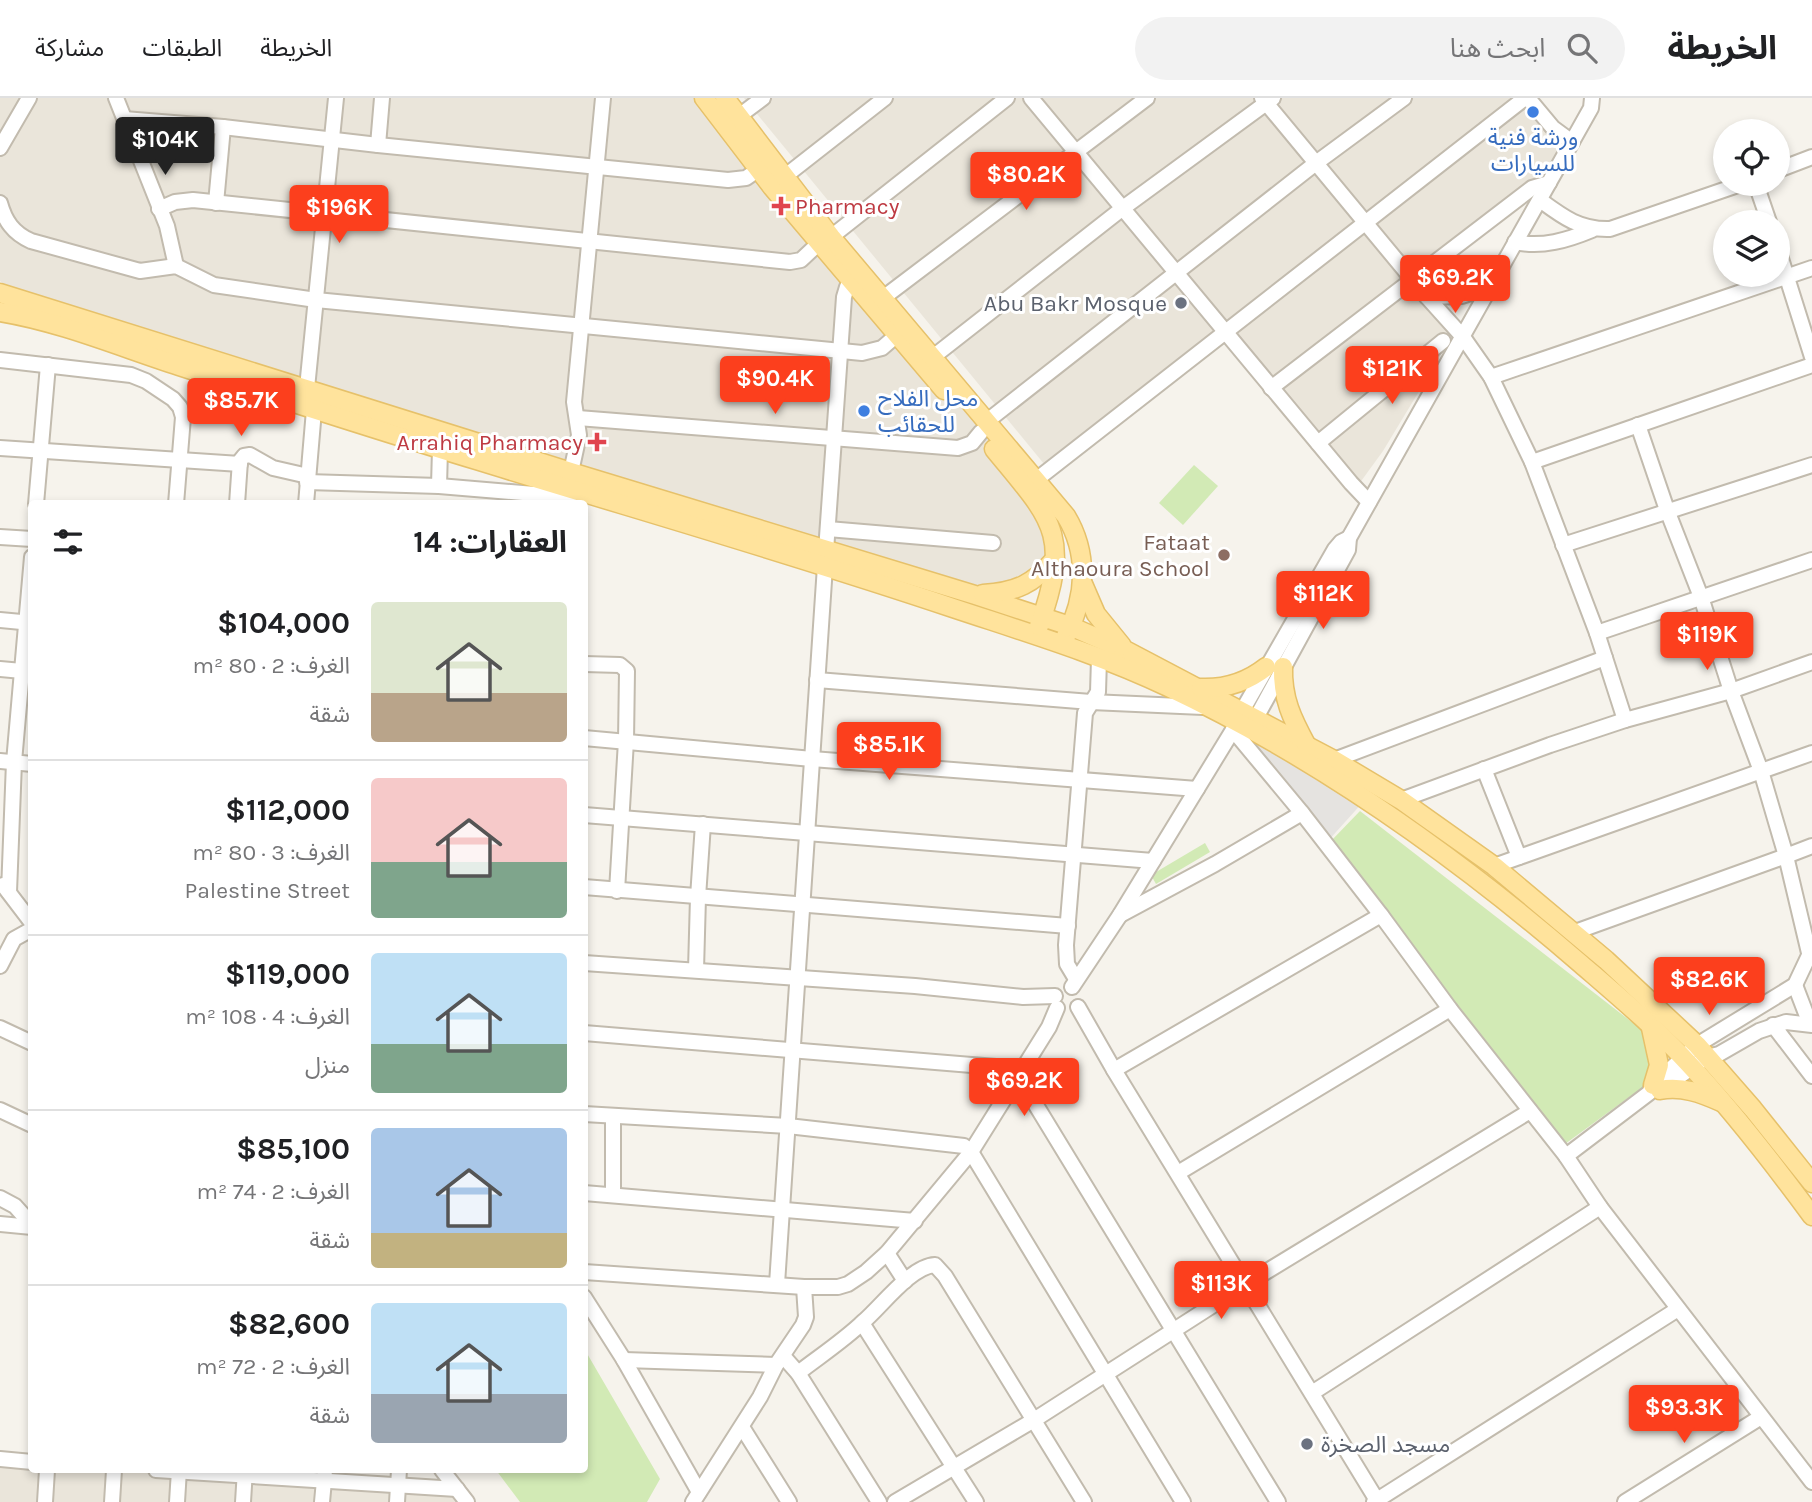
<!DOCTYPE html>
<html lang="ar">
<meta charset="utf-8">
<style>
:root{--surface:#fff;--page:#f2f2f2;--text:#202124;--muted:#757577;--line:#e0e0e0;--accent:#fc3f1d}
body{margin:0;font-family:Karla,"Noto Sans Arabic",sans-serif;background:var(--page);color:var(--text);direction:rtl;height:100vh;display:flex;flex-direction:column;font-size:26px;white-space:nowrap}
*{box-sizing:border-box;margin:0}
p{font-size:23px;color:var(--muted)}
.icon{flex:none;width:38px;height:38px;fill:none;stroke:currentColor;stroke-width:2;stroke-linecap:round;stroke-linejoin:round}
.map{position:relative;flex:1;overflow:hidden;direction:ltr}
.panel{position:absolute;left:28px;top:402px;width:560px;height:973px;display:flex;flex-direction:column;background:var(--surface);border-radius:7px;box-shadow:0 4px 10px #0003;direction:rtl}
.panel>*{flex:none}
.tools{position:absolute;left:1713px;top:21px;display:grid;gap:14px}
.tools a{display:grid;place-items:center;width:77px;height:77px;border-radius:50%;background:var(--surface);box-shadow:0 4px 10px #0003;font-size:35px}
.price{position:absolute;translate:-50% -60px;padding:0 16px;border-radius:7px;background:var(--accent);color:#fff;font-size:23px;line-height:46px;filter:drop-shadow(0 2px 4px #0008)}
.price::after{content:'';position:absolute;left:50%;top:42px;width:21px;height:16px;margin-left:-10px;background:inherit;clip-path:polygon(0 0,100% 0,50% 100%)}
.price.selected{background:#222;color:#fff}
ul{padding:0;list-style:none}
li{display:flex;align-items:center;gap:21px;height:175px;padding:0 21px}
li+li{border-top:2px solid var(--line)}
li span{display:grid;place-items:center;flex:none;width:196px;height:140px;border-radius:7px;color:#555}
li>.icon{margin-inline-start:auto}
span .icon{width:84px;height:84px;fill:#fffc;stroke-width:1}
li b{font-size:30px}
h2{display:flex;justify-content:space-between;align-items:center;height:84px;padding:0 21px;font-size:30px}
header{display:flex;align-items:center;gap:42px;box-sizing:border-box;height:98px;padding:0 35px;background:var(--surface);border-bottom:2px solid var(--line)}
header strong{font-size:33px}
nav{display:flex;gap:38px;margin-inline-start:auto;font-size:24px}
.search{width:490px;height:63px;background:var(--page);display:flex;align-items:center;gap:18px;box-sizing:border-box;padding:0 24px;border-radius:38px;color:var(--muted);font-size:26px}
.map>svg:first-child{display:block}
.residential{fill:#eae5da}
.green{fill:#d2eab5}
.parking{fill:#e5e3e0}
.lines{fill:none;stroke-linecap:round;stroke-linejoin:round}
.minor-casing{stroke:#c2bbae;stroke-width:18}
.major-casing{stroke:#e6c16a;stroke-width:21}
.minor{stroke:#fff;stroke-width:14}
.major{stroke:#ffe39c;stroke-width:18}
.shop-dot{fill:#3f7fe0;stroke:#fff;stroke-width:2.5}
.health-dot{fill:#e0444e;stroke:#fff;stroke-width:2.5}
.worship-dot{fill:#6b7280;stroke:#fff;stroke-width:2.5}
.education-dot{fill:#8d6e63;stroke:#fff;stroke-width:2.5}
.labels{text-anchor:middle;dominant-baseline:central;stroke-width:6;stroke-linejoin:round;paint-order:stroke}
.shop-label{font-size:23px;fill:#366cbe;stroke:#fff}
.health-label{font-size:23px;fill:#be3a42;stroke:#fff;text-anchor:start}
.worship-label{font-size:23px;fill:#5b616d;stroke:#fff;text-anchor:end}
.education-label{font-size:23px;fill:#785e54;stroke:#fff;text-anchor:end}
</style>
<header>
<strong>الخريطة</strong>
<div class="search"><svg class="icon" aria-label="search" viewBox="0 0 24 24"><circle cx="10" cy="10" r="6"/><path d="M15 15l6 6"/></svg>ابحث هنا</div>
<nav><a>الخريطة</a><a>الطبقات</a><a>مشاركة</a></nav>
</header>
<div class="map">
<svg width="1812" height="1404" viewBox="0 0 1812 1404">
<rect width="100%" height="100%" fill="#f6f3ec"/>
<!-- residential -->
<g class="residential">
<polygon points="0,0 710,0 1050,410 1045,475 983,492 22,203 0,183"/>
<polygon points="744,0 1532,0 1565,39 1546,79 1420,181 1459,227 1383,353 1359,386 1227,235 1049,372"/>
<polygon points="0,1359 31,1361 32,1372 181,1372 457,1392 466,1404 0,1404"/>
</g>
<!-- green -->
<g class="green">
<polygon points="1194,367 1218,388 1183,427 1159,405"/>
<polygon points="1360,713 1642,932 1653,965 1643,989 1565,1046 1331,743"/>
<polygon points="1205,745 1210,754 1156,786 1151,777"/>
<polygon points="585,1252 660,1381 647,1404 520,1404 496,1372 584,1372"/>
</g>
<!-- parking -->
<polygon class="parking" points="1237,626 1364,703 1327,744"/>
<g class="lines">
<!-- minor casing -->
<g class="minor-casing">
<g id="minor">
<polyline points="116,0 167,128 176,168"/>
<polyline points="1031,0 1351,385 1369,404"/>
<polyline points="1262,0 1427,199 1463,239 1491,279 1532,364 1597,535 1625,622"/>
<polyline points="1528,0 1553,30 1572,44"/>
<polyline points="739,18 763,0"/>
<polyline points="124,21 223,29 378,47 728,82 746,80 759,71"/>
<polyline points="378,47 382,0"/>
<polyline points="0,50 29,0"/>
<polyline points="1778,72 1812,59"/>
<polyline points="779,83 885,0"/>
<polyline points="1756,86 1769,124"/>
<path d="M1540,102C1563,119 1580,132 1610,131L1741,86"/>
<path d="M0,105C5,123 13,135 31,143L140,173L176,168L214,187L316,202L862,255L882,250L897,237"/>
<polyline points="216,105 223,29"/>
<polyline points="159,111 175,104 193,102 790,164 801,162 819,145"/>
<polyline points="831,139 1007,0"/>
<path d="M1515,144C1542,150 1568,142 1592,132"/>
<polyline points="1778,151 1812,259"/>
<polyline points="1427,199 1462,198 1491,188"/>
<polyline points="883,200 1147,0"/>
<polyline points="0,262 131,277 146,283 173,301 180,309 183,319 176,406"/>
<polyline points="924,266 1123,110 1273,0"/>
<polyline points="1491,279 1812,170"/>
<polyline points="307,290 336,0"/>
<polyline points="1271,290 1532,90 1549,85"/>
<polyline points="578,320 958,350 972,345 981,334"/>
<polyline points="986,324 1316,65 1404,0"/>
<polyline points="1638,327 1667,412 1701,499 1731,593 1761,673 1786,758 1812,748"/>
<polyline points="1318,345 1443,243"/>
<polyline points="0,350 240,366"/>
<polyline points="1532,364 1812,267"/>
<polyline points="571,374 579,337 574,304 603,0"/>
<polyline points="1036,382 1525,0"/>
<polyline points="307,384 439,388 570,399"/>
<polyline points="439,388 440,351"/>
<polyline points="36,406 48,267"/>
<polyline points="237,406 240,363 244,358 250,357 273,370 308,378"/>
<polyline points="306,406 314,312"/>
<polyline points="828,431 993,445"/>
<polyline points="0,439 32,441"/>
<polyline points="1563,447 1812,367"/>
<polyline points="826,453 844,199 847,189 853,184"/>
<polyline points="0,522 32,525"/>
<polyline points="1597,535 1812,462"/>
<polyline points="584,566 620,567 627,573 626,643 617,793"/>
<polyline points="0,571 22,573"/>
<polyline points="817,582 1091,604 1203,609"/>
<polyline points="1242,613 1335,451 1341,444 1349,440"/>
<polyline points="1256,620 1348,452 1349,440 1591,10 1592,0"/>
<polyline points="1233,632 1302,715 1381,817 1450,911 1566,1058 1600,1109 1812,1384"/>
<polyline points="584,640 812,661 1197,691"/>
<polyline points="1334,662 1605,560"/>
<polyline points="0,663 32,666"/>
<polyline points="1484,671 1519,759"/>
<polyline points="1401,702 1550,647 1625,622 1731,593 1812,564"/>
<polyline points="584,717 1153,763"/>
<polyline points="1494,768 1812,655"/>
<polyline points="3,787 32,825"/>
<polyline points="584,789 1068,828"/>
<polyline points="9,794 14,664 32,459"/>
<polyline points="1120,817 1215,766 1302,715"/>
<polyline points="1575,834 1786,758 1809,855"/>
<polyline points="584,865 915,888 1023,899 1055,898"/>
<polyline points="0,868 14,841 32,831"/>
<polyline points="696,872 698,799 703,726"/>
<polyline points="1076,881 1067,866 1066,847 1085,615 1098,594 1099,561"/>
<polyline points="1795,887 1810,926"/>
<polyline points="1072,889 1120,817 1236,627"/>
<polyline points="1078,909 1114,972 1378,1404"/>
<polyline points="1773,927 1812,978"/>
<polyline points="0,930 32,945"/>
<polyline points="584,935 996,969 1019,974 1031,999 1278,1404"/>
<polyline points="1114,972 1381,817"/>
<polyline points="1660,992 1707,959 1719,956 1759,933 1786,924 1812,927"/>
<polyline points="0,1012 32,1027"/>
<polyline points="584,1016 788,1028 964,1048 971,1054 1183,1404"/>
<polyline points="613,1018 613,1097"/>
<polyline points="1566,1058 1649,995 1653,987 1697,947 1795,887 1812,851"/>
<polyline points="1178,1075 1450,911"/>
<polyline points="584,1095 915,1123"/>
<polyline points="0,1100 15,1108 32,1127"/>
<polyline points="0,1126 32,1129"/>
<polyline points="887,1155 905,1183"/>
<polyline points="584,1174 804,1189 838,1189 848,1186 866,1174 887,1155 971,1054 1049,929 1057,910"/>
<polyline points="777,1186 825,468"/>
<polyline points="584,1199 624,1262 699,1394"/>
<polyline points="862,1225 976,1404"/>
<polyline points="783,1258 798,1275 879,1404"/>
<polyline points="624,1262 776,1267"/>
<path d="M798,1275C820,1258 843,1243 863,1224C881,1209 911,1168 935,1167L945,1178L1084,1404"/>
<polyline points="1312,1295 1600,1109"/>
<polyline points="742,1329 789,1404"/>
<polyline points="0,1361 32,1364"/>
<polyline points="156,1372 457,1391"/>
<polyline points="442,1372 467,1404"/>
<polyline points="45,1404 47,1372"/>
<polyline points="112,1404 114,1372"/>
<polyline points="177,1404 179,1372"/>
<polyline points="243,1404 245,1372"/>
<polyline points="322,1404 325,1372"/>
<polyline points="397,1404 399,1372"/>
<polyline points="693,1404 760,1299 776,1267 803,1227 806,1219 804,1189"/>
<polyline points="895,1404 1034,1322 1246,1186 1530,1013"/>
<polyline points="1374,1404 1678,1211"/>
<polyline points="1625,1404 1761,1319"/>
</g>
</g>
<!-- major casing -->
<g class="major-casing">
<g id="major">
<polyline points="704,0 772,89 944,292"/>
<path d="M725,0L831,139L1066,418C1089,456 1086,499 1066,538"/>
<polyline points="0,195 571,374 975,497 1070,528 1127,553 1334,662 1401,702 1494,768 1606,862 1697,947 1753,1011 1812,1085"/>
<path d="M0,214C61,224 120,249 179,268C278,300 377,332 476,362C635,411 796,457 953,510C1025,534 1099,556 1168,589C1318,660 1456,758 1581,866C1618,898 1655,929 1688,965C1733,1013 1773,1065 1812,1118"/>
<path d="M994,351C1052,422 1072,435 1039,528"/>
<polyline points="1083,486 1096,516 1122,548"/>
<path d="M983,496C1017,494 1033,486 1055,461"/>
<path d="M1283,569C1282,600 1292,621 1307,648"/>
<path d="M1201,590C1226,591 1247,584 1266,569"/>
<polyline points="1651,930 1659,967 1653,987"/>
<path d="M1660,992C1682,988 1701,995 1721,1004"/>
</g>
</g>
<!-- minor -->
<use href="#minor" class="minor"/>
<!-- major -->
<use href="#major" class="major"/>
</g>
<!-- markers -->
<g class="shop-dot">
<circle cx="1533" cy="14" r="7"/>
<circle cx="864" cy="313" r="7"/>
</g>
<g class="health-dot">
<path d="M777.5 97.5h7v7h7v7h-7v7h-7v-7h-7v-7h7z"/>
<path d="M593.5 333.5h7v7h7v7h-7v7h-7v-7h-7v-7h7z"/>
</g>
<g class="worship-dot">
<circle cx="1181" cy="205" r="7"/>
<circle cx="1307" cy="1346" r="7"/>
</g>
<circle class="education-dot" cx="1224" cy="457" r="7"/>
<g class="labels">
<!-- shop labels -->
<g class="shop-label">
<text x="1533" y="39">ورشة فنية<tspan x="1533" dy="26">للسيارات</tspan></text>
<text x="878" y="300" text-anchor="start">محل الفلاح<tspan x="878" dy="26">للحقائب</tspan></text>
</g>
<!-- health labels -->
<g class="health-label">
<text x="795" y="108">Pharmacy</text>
<text x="583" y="344" text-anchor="end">Arrahiq Pharmacy</text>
</g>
<!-- worship labels -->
<g class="worship-label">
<text x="1167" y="205">Abu Bakr Mosque</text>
<text x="1321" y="1346" text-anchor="start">مسجد الصخرة</text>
</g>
<!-- education labels -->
<g class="education-label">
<text x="1210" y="444">Fataat<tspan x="1210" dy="26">Althaoura School</tspan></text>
</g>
</g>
</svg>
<div class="tools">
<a><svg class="icon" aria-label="locate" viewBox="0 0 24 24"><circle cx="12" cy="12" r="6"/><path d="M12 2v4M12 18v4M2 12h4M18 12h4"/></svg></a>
<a><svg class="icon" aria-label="layers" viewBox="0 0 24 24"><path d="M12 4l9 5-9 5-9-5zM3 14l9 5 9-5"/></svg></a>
</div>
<b class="price selected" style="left:165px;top:79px">$104K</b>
<b class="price" style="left:1026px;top:114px">$80.2K</b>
<b class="price" style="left:339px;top:147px">$196K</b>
<b class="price" style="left:1455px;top:217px">$69.2K</b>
<b class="price" style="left:1392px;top:308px">$121K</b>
<b class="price" style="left:775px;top:318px">$90.4K</b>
<b class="price" style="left:241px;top:340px">$85.7K</b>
<b class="price" style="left:1323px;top:533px">$112K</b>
<b class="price" style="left:1707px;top:574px">$119K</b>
<b class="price" style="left:889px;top:684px">$85.1K</b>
<b class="price" style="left:1709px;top:919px">$82.6K</b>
<b class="price" style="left:1024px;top:1020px">$69.2K</b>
<b class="price" style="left:1221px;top:1223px">$113K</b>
<b class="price" style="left:1684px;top:1347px">$93.3K</b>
<section class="panel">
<h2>العقارات: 14<svg class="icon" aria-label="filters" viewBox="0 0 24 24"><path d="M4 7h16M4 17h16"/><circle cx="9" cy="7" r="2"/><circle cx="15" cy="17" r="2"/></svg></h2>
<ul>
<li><span style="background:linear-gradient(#dfe7d0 65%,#b9a48a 0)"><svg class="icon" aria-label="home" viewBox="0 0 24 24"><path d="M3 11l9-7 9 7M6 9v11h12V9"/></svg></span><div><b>$104,000</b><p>الغرف: 2 · 80 m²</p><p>شقة</p></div></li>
<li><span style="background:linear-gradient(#f6c9c9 60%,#7fa58c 0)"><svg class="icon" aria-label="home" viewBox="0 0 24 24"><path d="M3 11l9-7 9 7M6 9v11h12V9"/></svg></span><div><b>$112,000</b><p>الغرف: 3 · 80 m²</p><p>Palestine Street</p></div></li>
<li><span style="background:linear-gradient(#bfe0f5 65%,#7fa58c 0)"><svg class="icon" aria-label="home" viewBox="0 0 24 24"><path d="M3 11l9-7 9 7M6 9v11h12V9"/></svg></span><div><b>$119,000</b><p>الغرف: 4 · 108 m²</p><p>منزل</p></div></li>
<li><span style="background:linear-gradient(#a9c7e8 75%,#c2b280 0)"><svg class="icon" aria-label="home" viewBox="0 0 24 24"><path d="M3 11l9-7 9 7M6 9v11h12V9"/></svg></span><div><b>$85,100</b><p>الغرف: 2 · 74 m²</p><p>شقة</p></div></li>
<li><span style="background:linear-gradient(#bfe0f5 65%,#9aa5b1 0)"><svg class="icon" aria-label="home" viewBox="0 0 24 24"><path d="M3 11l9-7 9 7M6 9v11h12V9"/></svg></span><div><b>$82,600</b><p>الغرف: 2 · 72 m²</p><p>شقة</p></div></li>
</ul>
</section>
</div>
